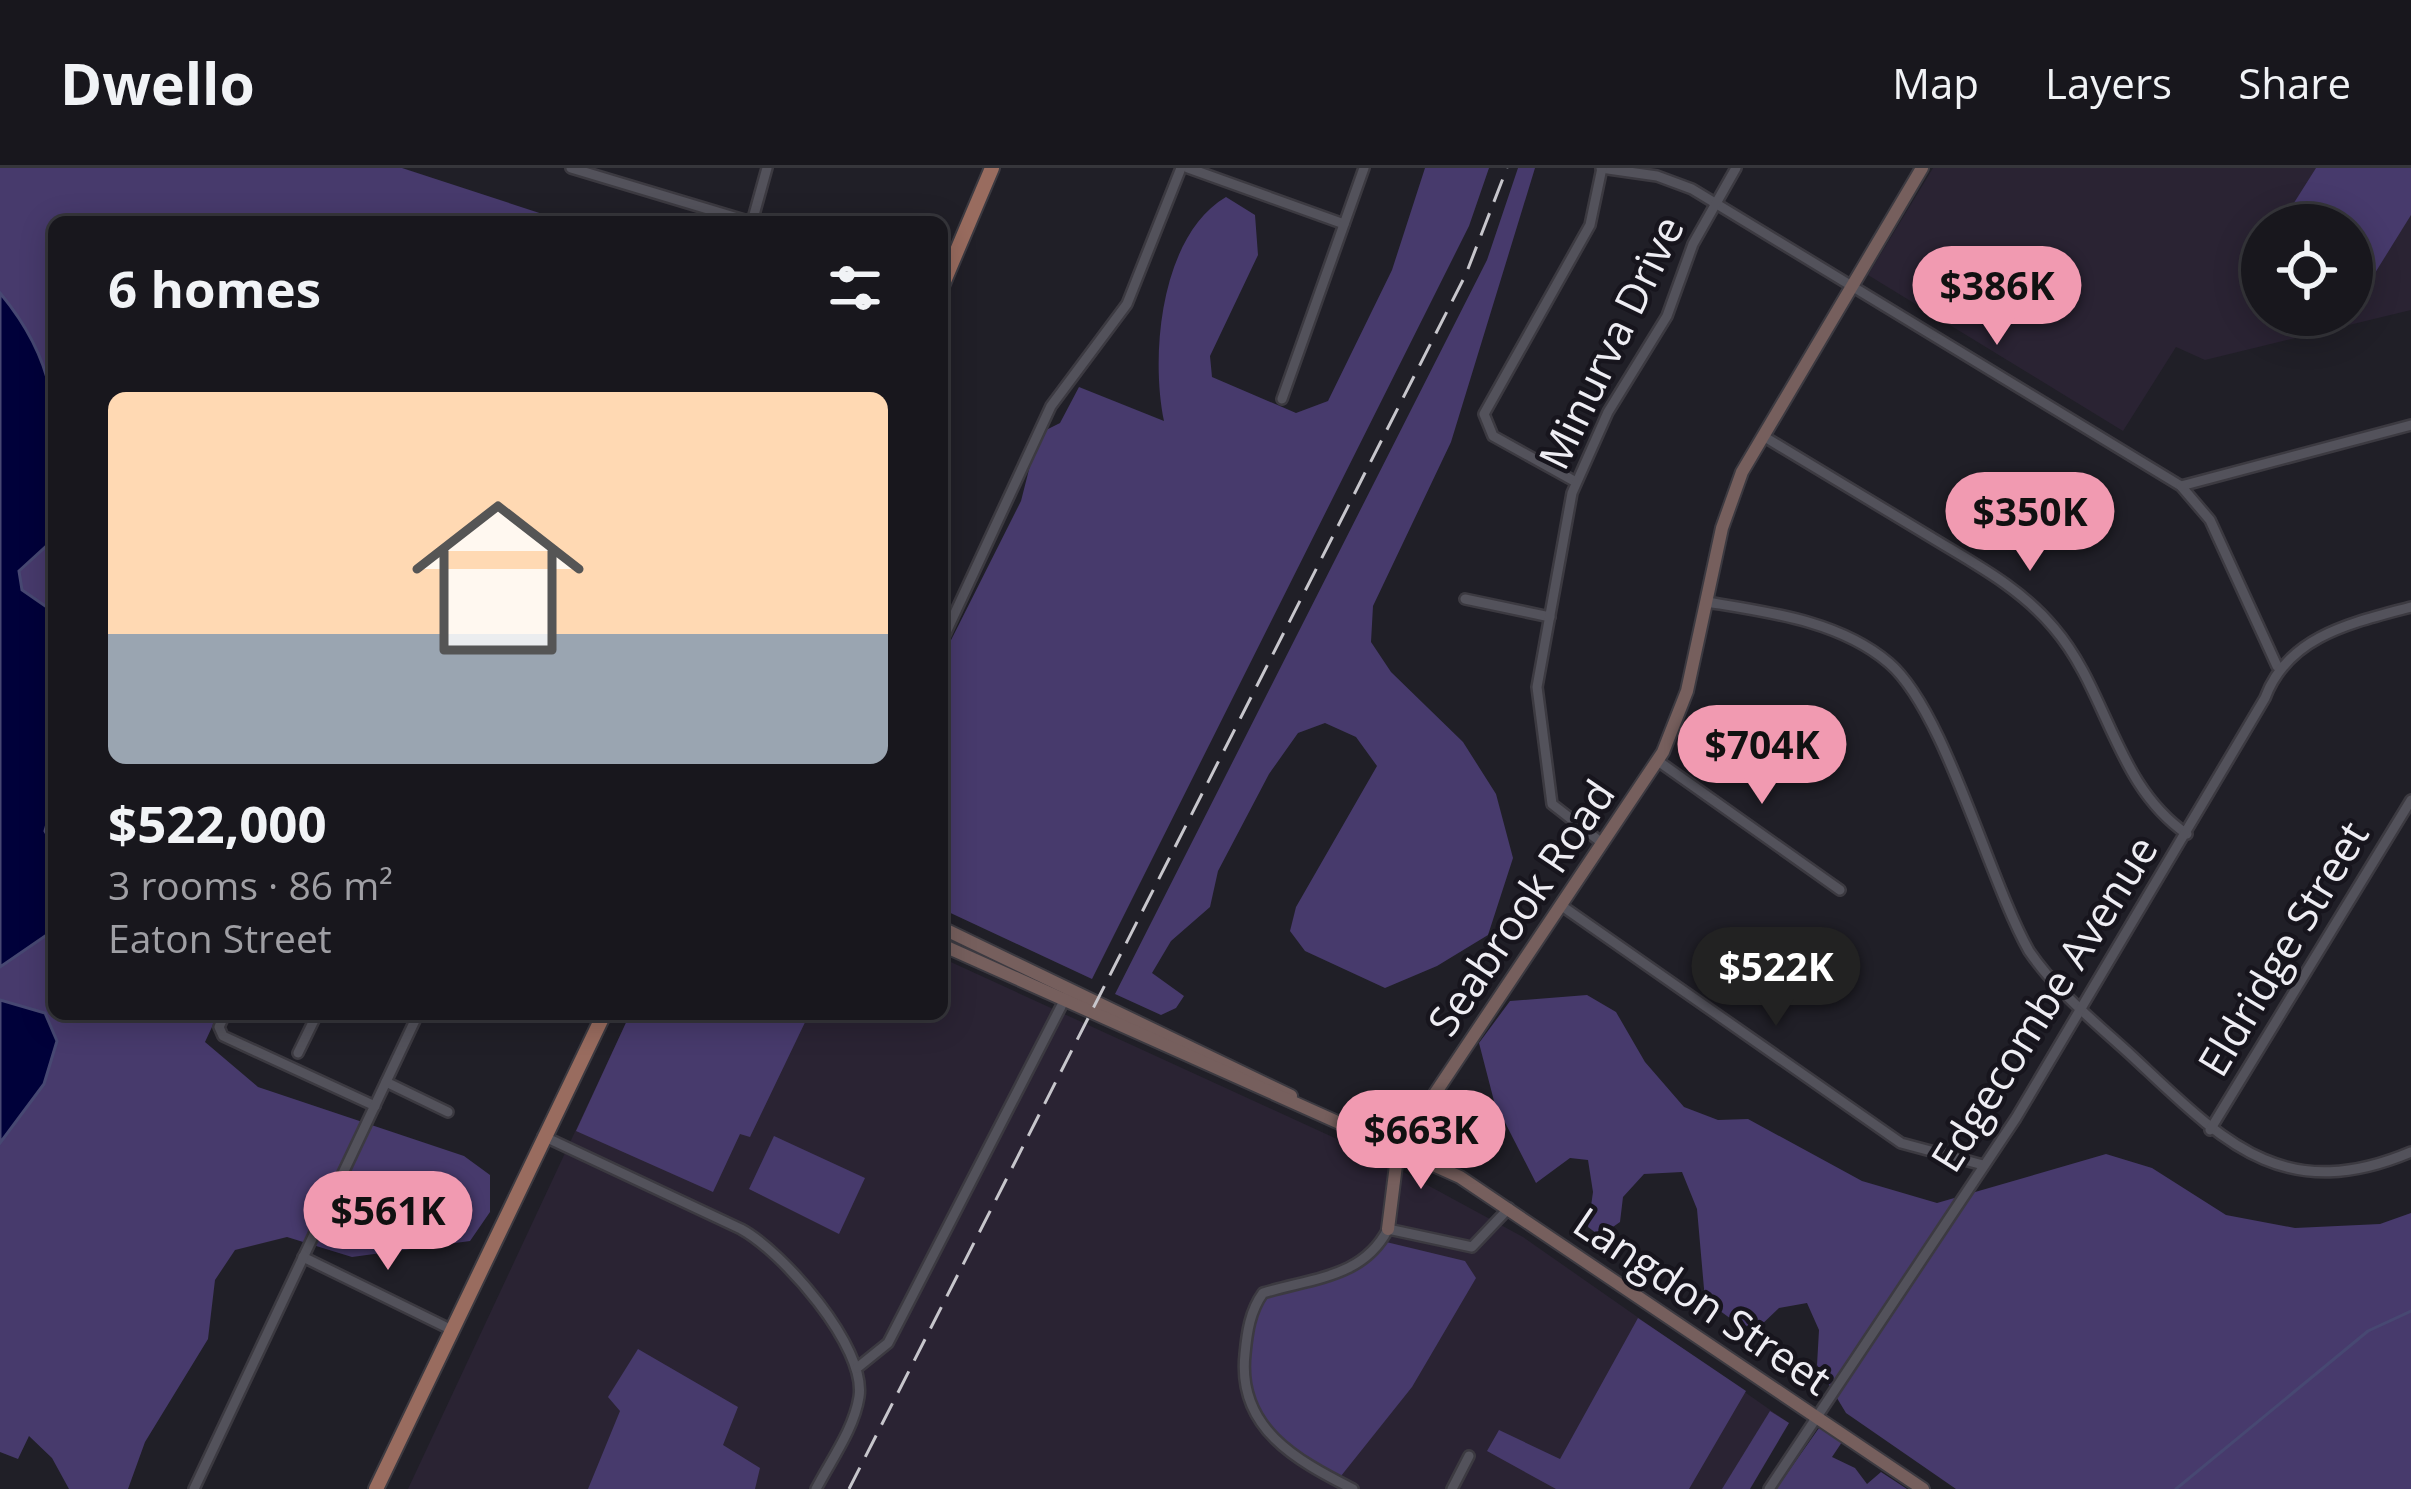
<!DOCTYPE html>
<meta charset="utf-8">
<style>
:root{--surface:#18171d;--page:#25242a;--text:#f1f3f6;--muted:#9f9fa4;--line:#36363b;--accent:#f19ab1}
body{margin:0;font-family:"Open Sans",sans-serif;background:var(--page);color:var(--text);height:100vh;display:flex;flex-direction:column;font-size:45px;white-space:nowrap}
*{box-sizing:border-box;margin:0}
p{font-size:39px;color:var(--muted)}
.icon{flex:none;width:66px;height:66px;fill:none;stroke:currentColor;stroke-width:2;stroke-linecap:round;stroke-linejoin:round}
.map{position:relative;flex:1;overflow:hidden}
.sheet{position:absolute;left:48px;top:48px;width:900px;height:804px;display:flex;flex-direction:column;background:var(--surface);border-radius:18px;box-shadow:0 6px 30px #0003,0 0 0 3px var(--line)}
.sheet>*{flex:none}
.buttons{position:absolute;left:2241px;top:36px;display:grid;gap:24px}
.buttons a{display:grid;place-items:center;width:132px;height:132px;border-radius:50%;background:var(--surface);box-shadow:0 6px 30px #0003,0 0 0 3px var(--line);font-size:60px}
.price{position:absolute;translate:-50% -102px;padding:0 27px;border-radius:42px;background:var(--accent);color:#111;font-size:39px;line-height:78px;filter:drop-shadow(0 3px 6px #0008)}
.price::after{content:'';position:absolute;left:50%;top:72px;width:36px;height:27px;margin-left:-18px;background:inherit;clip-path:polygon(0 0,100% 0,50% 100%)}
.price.current{background:#222;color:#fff}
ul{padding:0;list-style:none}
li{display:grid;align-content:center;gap:24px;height:636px;padding:0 60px}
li+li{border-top:3px solid var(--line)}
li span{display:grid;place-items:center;height:372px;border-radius:18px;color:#555}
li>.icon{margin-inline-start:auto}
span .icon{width:216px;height:216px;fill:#fffc;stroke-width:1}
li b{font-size:51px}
h2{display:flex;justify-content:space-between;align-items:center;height:144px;padding:0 60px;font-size:51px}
header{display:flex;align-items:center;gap:72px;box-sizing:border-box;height:168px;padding:0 60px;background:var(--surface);border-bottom:3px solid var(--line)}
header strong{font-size:57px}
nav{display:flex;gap:66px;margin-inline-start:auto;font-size:42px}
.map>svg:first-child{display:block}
.education{fill:#2a2333;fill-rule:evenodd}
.green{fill:#473a6c}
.water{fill:#00013a;stroke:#474872;stroke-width:3}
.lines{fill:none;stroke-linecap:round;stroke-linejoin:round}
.stream{stroke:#474872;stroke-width:3}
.street-casing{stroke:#3c3a41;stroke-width:14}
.secondary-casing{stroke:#3c3a41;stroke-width:16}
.primary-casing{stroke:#3c3a41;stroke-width:18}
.street{stroke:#53525b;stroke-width:9}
.secondary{stroke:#765f5d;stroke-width:12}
.primary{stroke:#996c5f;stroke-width:14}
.rail{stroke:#c7c6cc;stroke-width:3;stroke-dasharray:24 12;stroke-linecap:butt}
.labels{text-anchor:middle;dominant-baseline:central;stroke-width:9;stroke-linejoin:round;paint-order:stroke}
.street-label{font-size:42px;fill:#eeedf3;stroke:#17151d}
</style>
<header>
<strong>Dwello</strong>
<nav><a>Map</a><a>Layers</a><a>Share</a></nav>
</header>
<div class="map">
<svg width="2411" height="1321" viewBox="0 0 2411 1321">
<rect width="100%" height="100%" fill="#201f27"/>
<!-- education -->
<g class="education">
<path d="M1933,0H2411V142L2205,192L2176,179L2123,263L1868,107ZM2262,57H2352V147H2262Z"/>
<polygon points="942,790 1374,988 1523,1069 1789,1255 1745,1321 408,1321 630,846 942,846"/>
</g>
<!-- green -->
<g class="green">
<polygon points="0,0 402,0 567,54 54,54 54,846 218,846 205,874 258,919 464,988 490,1007 490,1044 470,1073 352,1089 287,1069 235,1082 215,1112 208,1171 145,1274 128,1321 69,1321 52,1290 29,1268 18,1291 0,1284"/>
<path d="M1425,0H1489L1469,58L1092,811L942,741V490L1021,333L1038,266L1060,255L1079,219L1164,253C1150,186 1161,67 1226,29L1255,47L1258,87L1210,188L1212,209L1296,245L1328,233L1392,102Z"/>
<polygon points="1518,0 1535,0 1451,274 1373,438 1371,474 1391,504 1463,574 1496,626 1513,690 1488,767 1437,798 1385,820 1305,783 1290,763 1296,739 1377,598 1356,569 1325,555 1298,565 1269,606 1218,703 1210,739 1171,773 1152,805 1184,828 1176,840 1161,847 1115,826 1487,92"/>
<polygon points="2316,0 2411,0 2411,47 2352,142 2352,57 2280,57"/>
<polygon points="1587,827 1616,844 1645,894 1684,939 1718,952 1748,951 1862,1013 1937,1035 2106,986 2152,1000 2226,1047 2295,1060 2380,1056 2411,1045 2411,1321 1956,1321 1846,1245 1817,1197 1819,1162 1807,1135 1779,1140 1758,1160 1738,1156 1705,1132 1697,1041 1682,1004 1644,1006 1623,1029 1620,1054 1600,1068 1588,1059 1593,1024 1588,992 1570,990 1536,1015 1494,933 1479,875 1510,833"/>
<polygon points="630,846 809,846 750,969 740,966 713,1024 576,963"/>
<polygon points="774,968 865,1010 839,1066 749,1021"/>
<path d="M1382,1073L1465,1093L1476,1110L1412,1219L1337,1313C1319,1302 1294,1292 1279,1278C1234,1235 1244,1176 1263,1125L1357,1098Z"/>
<polygon points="1638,1150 1746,1223 1689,1321 1556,1321 1487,1283 1499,1262 1560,1291"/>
<polygon points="638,1181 738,1239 723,1277 760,1300 755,1321 588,1321 620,1243 608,1229"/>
<polygon points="1770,1243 1789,1255 1750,1321 1722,1321"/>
<polygon points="1819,1260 1842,1274 1832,1289 1855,1300 1867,1316 1881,1304 1907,1321 1776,1321"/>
</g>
<!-- water -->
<g class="water">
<path d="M0,125C70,209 54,269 54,371L19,403L22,422L54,444V630L45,663L54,679V762L0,799Z"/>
<polygon points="0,832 45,845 57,873 44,916 0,975"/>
</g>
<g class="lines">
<!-- stream -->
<polyline class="stream" points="2176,1321 2368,1163 2411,1143"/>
<!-- street casing -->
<g class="street-casing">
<g id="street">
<polyline points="571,0 751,54"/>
<polyline points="1188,0 1344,56"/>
<polyline points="1601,0 1657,8 1692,21 2181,318 2210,352 2277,498"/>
<polyline points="752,54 767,0"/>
<polyline points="1282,231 1364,0"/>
<path d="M1763,268C1818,301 1874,335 1929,368C1973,395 2020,419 2054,460C2108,523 2115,617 2187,666"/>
<polyline points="1576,314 1493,268 1484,246 1590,57 1602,0"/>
<polyline points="2181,318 2411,257"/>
<polyline points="1465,431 1550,449"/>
<path d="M1707,434C1768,444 1840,453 1889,495C1945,543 1988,710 2029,783C2057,824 2096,855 2132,888C2221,971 2281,1039 2411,984"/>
<polyline points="942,473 1051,238 1127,136 1181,0"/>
<polyline points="1658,593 1840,722"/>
<polyline points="1602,675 1552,636 1537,519 1572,325 1608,244 1667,148 1693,76 1736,0"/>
<polyline points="1562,738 1901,975 1983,997"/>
<polyline points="225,846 219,859 223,868 375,938"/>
<polyline points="298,885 317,846"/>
<polyline points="386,914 448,944"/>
<polyline points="2210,962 2411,632"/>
<path d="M543,968L741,1061C782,1083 867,1179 859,1229C854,1261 831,1292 816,1321"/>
<polyline points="303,1089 452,1162"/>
<polyline points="857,1200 888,1175 1067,827"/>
<polyline points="194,1321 418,846"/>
<path d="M1353,1321C1296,1292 1237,1260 1245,1186C1247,1164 1250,1143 1263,1125C1312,1110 1363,1110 1388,1061L1472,1079L1509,1040"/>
<polyline points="1452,1321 1469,1288"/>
<path d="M1769,1321L2016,950L2265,530C2288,468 2351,455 2411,439"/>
</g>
</g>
<!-- secondary casing -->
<g class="secondary-casing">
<g id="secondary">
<polyline points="942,760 1291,928"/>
<polyline points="942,777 1460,1009 1923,1321"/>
<polyline points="1388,1061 1398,981 1663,584 1687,523 1722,360 1742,304 1922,0"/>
</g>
</g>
<!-- primary casing -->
<g class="primary-casing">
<g id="primary">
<polyline points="942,118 992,0"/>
<polyline points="376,1321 604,846"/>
</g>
</g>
<!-- street -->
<use href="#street" class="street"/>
<!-- secondary -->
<use href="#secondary" class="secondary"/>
<!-- primary -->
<use href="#primary" class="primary"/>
<!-- rail -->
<polyline class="rail" points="849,1321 1466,106 1507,0"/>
</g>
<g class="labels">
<!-- street labels -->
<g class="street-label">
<text transform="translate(1610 174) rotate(-64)">Minurva Drive</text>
<text transform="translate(1520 739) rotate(-56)">Seabrook Road</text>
<text transform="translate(2282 780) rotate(-59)">Eldridge Street</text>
<text transform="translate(2043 835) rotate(-58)">Edgecombe Avenue</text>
<text transform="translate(1703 1132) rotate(34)">Langdon Street</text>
</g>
</g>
</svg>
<div class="buttons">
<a><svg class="icon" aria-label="locate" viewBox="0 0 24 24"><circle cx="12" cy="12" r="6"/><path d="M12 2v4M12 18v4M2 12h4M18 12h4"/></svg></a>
</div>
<b class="price" style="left:1997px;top:180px">$386K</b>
<b class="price" style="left:2030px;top:406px">$350K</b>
<b class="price" style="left:1762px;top:639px">$704K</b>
<b class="price current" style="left:1776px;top:861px">$522K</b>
<b class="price" style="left:1421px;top:1024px">$663K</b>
<b class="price" style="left:388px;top:1105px">$561K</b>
<section class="sheet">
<h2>6 homes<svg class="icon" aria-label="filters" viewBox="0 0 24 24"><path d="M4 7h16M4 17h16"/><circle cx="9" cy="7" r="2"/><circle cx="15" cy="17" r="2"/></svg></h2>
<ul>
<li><span style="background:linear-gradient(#ffd9b3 65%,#9aa5b1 0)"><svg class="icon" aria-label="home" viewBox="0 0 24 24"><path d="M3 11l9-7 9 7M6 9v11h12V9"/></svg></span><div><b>$522,000</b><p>3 rooms · 86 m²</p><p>Eaton Street</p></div></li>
</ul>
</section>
</div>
